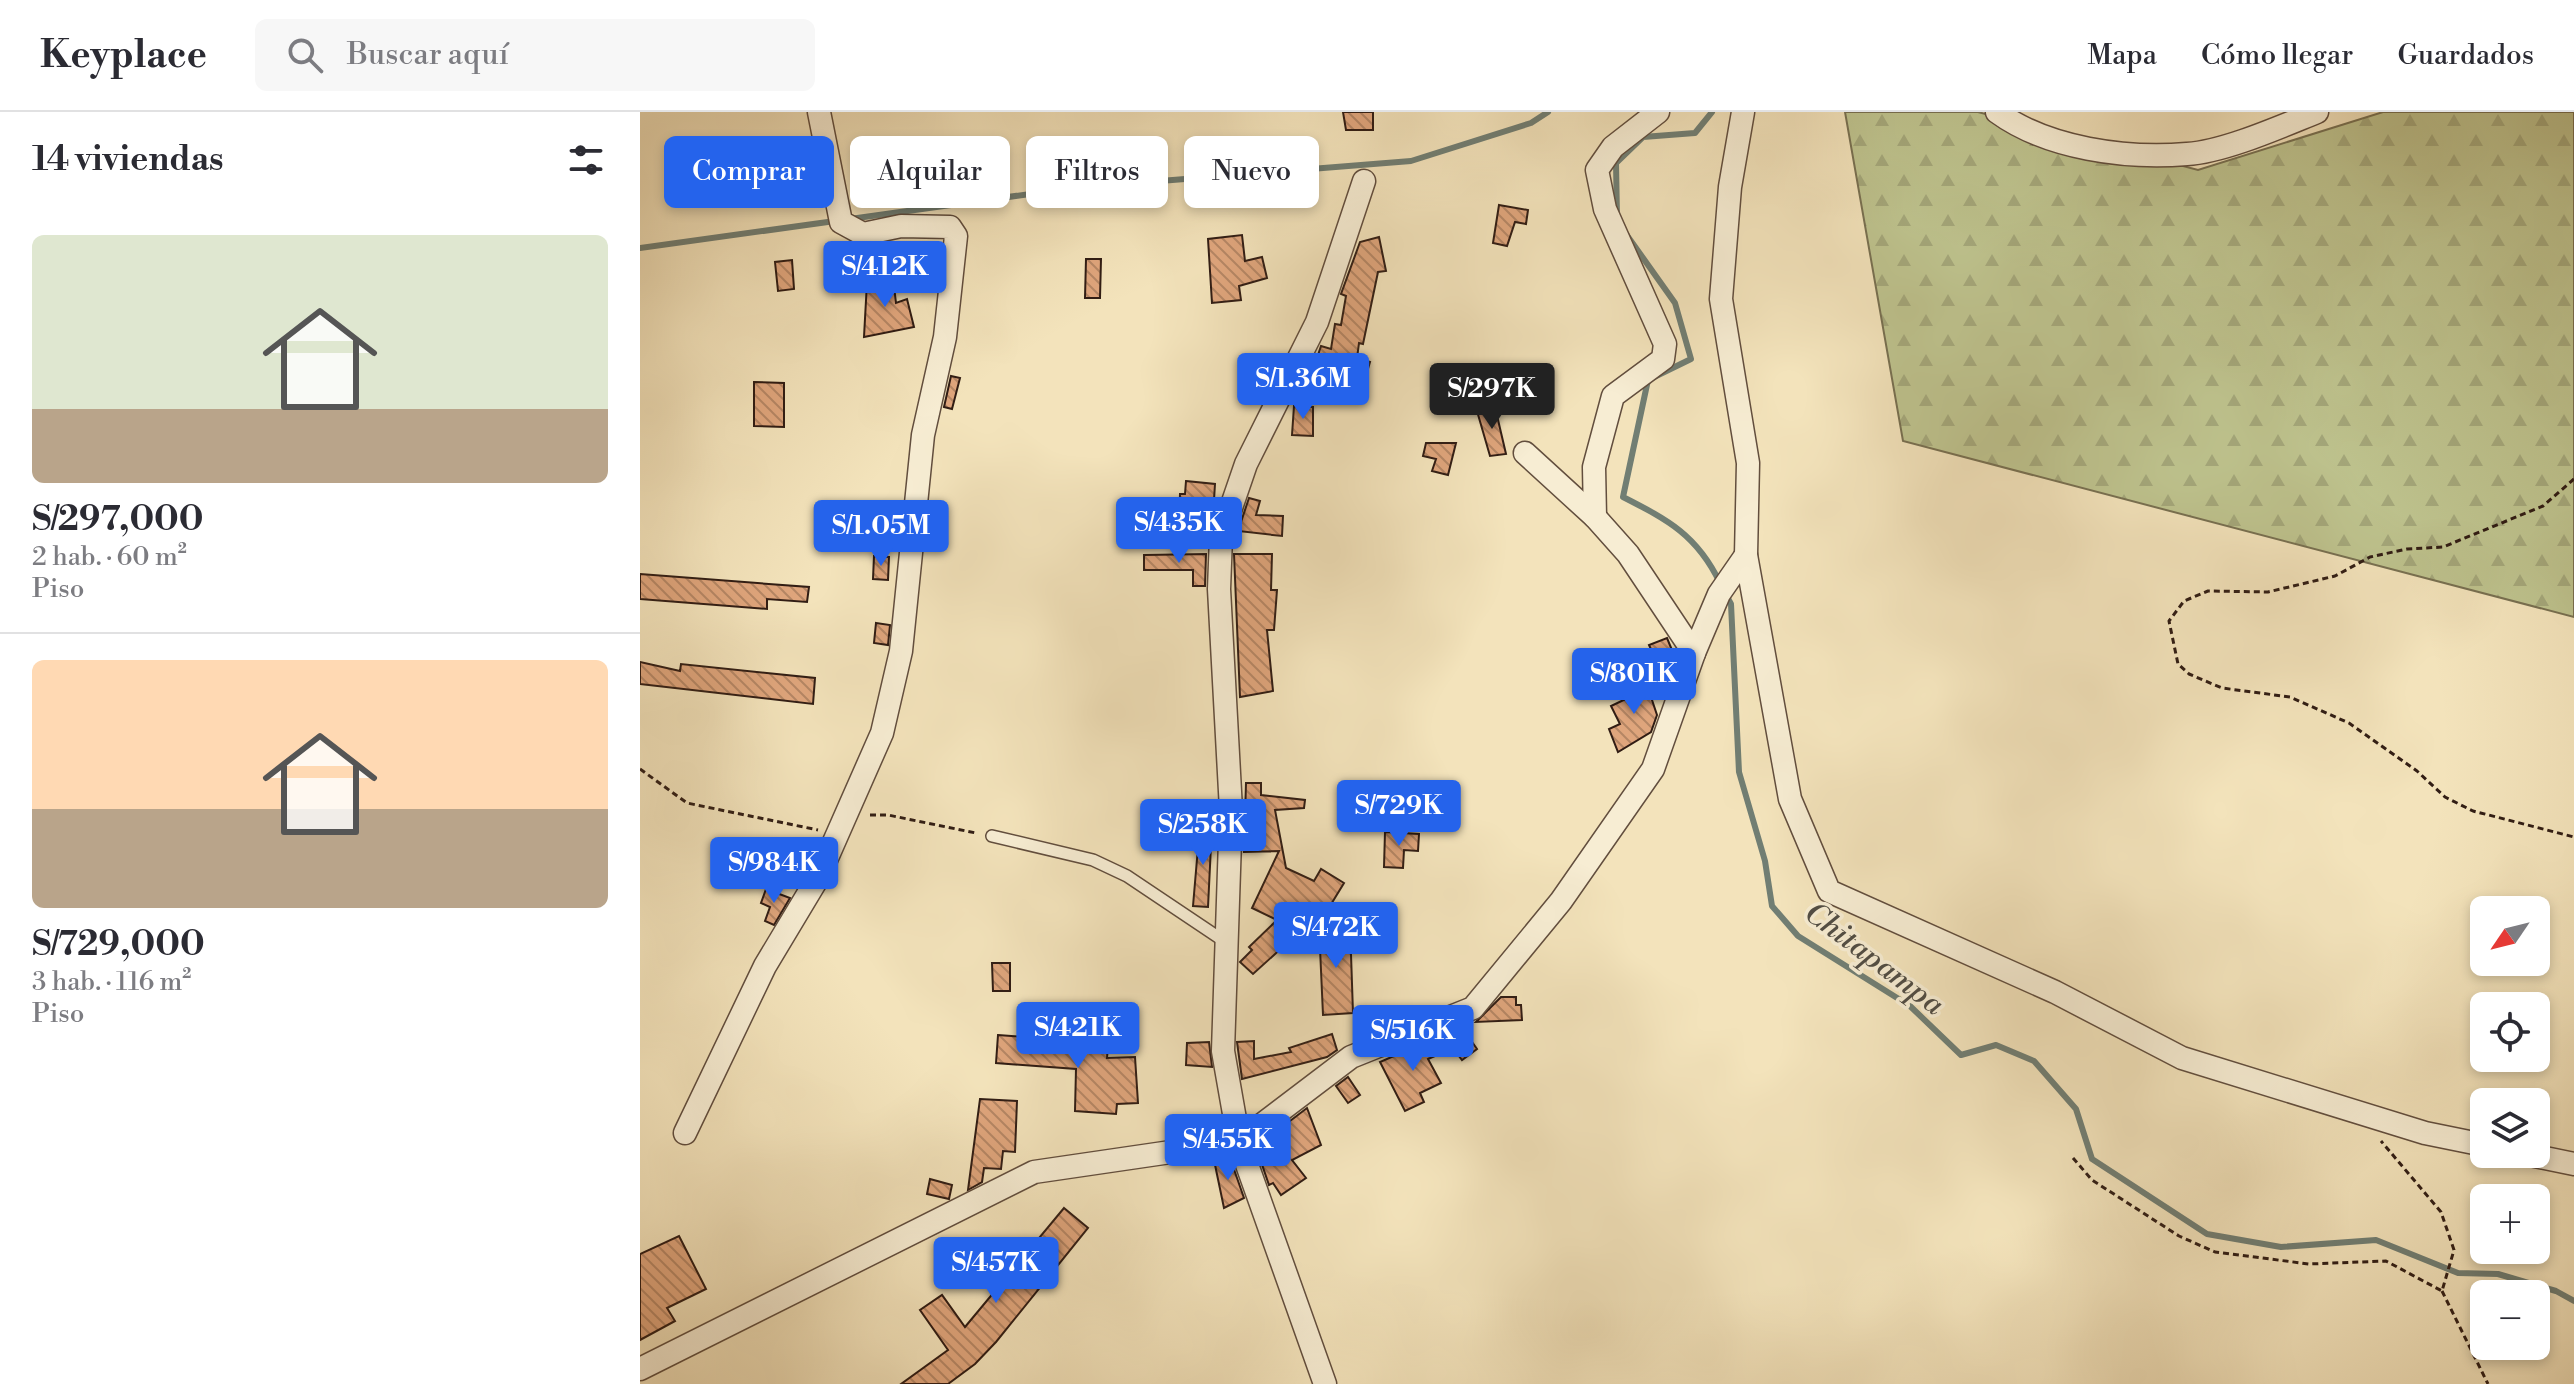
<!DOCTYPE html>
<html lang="es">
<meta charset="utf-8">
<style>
:root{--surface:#fff;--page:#f7f7f7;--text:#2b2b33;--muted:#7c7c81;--line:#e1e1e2;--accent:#2563eb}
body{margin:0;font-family:"Libre Bodoni",serif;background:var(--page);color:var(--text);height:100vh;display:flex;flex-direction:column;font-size:30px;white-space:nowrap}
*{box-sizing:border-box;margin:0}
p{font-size:26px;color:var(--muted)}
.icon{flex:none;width:44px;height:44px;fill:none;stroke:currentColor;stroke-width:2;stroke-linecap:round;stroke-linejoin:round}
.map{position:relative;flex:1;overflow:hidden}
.drawer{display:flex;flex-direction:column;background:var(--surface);width:640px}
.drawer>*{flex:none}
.banner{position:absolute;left:24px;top:24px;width:760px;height:72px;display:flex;gap:16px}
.needle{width:52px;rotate:235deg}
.buttons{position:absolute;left:1830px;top:784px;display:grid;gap:16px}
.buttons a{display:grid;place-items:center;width:80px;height:80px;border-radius:12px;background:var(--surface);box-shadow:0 4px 12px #0003;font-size:40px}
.price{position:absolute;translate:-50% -68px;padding:0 18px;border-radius:8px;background:var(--accent);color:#fff;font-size:26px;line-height:52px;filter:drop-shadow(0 2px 4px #0008)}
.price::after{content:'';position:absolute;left:50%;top:48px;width:24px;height:18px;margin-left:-12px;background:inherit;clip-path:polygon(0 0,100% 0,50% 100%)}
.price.on{background:#222;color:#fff}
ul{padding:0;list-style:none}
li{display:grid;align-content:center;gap:16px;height:424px;padding:0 32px}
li+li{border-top:2px solid var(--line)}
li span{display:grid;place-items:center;height:248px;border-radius:12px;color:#555}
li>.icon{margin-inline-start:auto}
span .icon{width:144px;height:144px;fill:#fffc;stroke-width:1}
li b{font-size:34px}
h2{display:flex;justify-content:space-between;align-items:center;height:96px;padding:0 32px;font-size:34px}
.chip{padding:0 28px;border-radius:12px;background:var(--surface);box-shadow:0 4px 12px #0003;font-size:28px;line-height:72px}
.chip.on{background:var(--accent);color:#fff}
header{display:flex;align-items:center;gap:48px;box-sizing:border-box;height:112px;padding:0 40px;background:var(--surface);border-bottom:2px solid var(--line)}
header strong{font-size:38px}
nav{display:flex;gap:44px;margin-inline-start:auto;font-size:28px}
.search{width:560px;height:72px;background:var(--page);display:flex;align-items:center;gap:20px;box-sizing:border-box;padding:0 28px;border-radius:12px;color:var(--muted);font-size:30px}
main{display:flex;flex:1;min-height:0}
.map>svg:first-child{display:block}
.forest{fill:url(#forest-firs);stroke:#787051;stroke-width:2}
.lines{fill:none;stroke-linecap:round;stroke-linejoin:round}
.stream{stroke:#717e73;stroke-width:6}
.building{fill:url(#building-back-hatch);stroke:#311d14;stroke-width:2}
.service-casing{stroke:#624e3e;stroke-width:14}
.minor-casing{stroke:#624e3e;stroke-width:25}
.path{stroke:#311d14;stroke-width:3;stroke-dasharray:6 4;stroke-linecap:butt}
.service{stroke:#f7edd3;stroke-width:11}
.minor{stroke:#f7edd3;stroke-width:22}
.labels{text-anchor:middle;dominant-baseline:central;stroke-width:7;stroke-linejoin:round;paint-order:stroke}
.water-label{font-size:30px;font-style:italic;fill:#514d44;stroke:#f7edd3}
</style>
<header>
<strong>Keyplace</strong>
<div class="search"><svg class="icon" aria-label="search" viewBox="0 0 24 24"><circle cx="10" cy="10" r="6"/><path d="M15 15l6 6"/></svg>Buscar aquí</div>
<nav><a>Mapa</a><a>Cómo llegar</a><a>Guardados</a></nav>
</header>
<main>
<section class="drawer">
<h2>14 viviendas<svg class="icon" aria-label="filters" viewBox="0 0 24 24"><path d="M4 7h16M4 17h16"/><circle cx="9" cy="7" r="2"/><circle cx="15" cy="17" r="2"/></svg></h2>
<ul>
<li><span style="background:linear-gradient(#dfe7d0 70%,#b9a48a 0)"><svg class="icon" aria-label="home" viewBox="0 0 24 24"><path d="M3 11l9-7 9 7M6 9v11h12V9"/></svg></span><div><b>S/297,000</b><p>2 hab. · 60 m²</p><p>Piso</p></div></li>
<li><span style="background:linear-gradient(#ffd9b3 60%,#b9a48a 0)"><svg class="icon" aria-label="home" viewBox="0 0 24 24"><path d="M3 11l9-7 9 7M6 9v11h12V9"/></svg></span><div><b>S/729,000</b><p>3 hab. · 116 m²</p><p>Piso</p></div></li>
</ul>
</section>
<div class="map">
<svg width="1934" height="1272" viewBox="0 0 1934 1272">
<defs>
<pattern id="forest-firs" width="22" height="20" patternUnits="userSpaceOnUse" patternTransform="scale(2)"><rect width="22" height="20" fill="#bec38e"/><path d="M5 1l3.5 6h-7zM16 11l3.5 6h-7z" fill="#a4a77a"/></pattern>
<pattern id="building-back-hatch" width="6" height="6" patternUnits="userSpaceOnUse" patternTransform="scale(2)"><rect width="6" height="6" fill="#dfa57c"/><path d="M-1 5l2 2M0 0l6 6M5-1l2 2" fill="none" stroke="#b58664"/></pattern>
</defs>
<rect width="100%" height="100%" fill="#f3e3bb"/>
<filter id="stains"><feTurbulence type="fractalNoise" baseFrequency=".0025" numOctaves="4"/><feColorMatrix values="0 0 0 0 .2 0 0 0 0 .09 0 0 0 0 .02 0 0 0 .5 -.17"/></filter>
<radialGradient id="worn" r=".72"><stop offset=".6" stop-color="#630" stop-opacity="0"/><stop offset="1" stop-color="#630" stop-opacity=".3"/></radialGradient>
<!-- forest -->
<polygon class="forest" points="1205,0 1338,0 1558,58 1743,0 1934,0 1934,505 1263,329"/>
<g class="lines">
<!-- stream -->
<g class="stream">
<polyline points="977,105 976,51 1003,25 1055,21 1072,0"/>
<polyline points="210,107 433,76 771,49 891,11 908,0"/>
<path d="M986,122L1035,191L1051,247L1008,268L983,385C1028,408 1057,423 1080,471"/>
<polyline points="0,136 195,109"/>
<polyline points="1085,481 1091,492 1099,660 1125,749 1132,794 1158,824 1270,894 1321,943 1356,933 1394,949 1436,997 1452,1047 1567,1122 1641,1135 1736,1128 1818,1161 1858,1162 1916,1179 1934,1189"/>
</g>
</g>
<!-- building -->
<g class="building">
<polygon points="703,0 733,0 733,18 706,18"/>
<polygon points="859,93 888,98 886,112 875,110 867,134 853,131"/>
<polygon points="602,123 605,149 622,145 627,166 599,174 601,188 572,191 568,127"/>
<polygon points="739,125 746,159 738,160 723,232 719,231 717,246 730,250 728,257 691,253 689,260 674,255 681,234 691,237 695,212 701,213 706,184 701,182 720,130"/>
<polygon points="446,147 461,147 460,186 445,186"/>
<polygon points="152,148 154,177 138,179 135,150"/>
<polygon points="253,166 256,191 267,187 274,215 224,225 227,170"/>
<polygon points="311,264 320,266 312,297 304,295"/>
<polygon points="114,270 144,271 144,315 114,314"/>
<polygon points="654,294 673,295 673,324 652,323"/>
<polygon points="855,295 866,342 850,344 837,299"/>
<polygon points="786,331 816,331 808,363 792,359 796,347 783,344"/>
<polygon points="546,369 575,372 574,388 578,390 569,417 539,414 540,382 545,382"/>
<polygon points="609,386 620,389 616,403 643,404 642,424 598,419"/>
<polygon points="566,442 565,474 553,474 553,458 504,458 504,443"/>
<polygon points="594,442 632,442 631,478 637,478 634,518 627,518 633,579 600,585"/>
<polygon points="234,444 249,445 248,468 233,467"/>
<polygon points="0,462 169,475 167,490 127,487 127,497 0,487"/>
<polygon points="236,511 250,513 248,533 234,531"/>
<polygon points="1027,526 1034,543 1017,550 1009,533"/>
<polygon points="0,550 40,559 41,552 175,566 173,592 0,572"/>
<polygon points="1004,564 1017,603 1011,620 978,640 969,617 980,612 971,594 990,585 985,576"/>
<polygon points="606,671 621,671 621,683 665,688 664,696 635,698 646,756 674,769 681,757 704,771 679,812 679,802 613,862 600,850 612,838 609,835 637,808 612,796 639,739 604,740"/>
<polygon points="560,712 572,713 568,795 553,794"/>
<polygon points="745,720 779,722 778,739 764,738 763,756 744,755"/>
<polygon points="126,777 150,786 134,813 125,809 130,795 121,791"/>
<polygon points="710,813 713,901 683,903 679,814"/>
<polygon points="352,851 370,851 370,879 353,879"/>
<polygon points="861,885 876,885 876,893 881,893 882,908 836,910"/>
<polygon points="823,917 837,937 822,948 807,928"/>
<polygon points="692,922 697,938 687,945 602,967 597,930 614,929 614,947 651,940 649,936"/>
<polygon points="358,923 415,927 414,932 468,934 467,946 495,945 498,991 477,992 476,1002 435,999 436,957 356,951"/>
<polygon points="795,926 802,941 788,947 801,971 780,981 784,990 765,999 740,950"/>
<polygon points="569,930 572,955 546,953 547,931"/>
<polygon points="708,965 720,983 708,991 696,974"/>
<polygon points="340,987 377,989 375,1040 363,1039 361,1057 344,1056 342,1070 328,1078"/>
<polygon points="667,996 681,1033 652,1048 666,1066 641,1083 633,1071 629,1073 616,1035"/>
<polygon points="590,1046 604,1086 584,1096 574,1048"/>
<polygon points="290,1067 312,1073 309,1087 287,1082"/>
<polygon points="424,1096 448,1116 356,1230 335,1252 308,1272 261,1272 308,1238 280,1198 302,1183 325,1215"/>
<polygon points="39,1124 66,1177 27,1196 35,1209 0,1228 0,1142"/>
</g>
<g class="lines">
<!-- service casing -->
<g class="service-casing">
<polyline id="service" points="352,724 453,748 487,764 584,829"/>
</g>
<!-- minor casing -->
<g class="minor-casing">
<g id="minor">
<polyline points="1103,0 1090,75 1081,187 1108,351 1106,443 1150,687 1189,779 1415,880 1542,946 1785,1021 1844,1033"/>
<path d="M1357,0C1408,37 1486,47 1547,42C1584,40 1642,14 1677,0"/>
<polyline points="885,341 955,405 988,442 1054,541"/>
<polyline points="955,405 954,355 973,284 1023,247 1025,232 965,97 957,58 973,35 1018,0"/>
<polyline points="45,1021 125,854 179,764 242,621 261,539 283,323 305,225 316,124 310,115 261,114 223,122 201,110 179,0"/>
<polyline points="1885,1042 1934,1052"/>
<polyline points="0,1257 394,1060 599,1030 711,945 833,896 921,789 1013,657 1054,541 1079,482 1106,443"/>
<polyline points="685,1272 599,1030 583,939 591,698 579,477 581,425 606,352 677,210 724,69"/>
</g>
</g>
<!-- path -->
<g class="path">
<polyline points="1934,367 1903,394 1803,435 1767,437 1730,445 1695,464 1628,480 1568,479 1544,489 1529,509 1538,552 1549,562 1582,576 1650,585 1709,611 1777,659 1805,685 1833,699 1934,725"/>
<polyline points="0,657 47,691 178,718"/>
<polyline points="230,703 248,703 336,721"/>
<polyline points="1433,1046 1452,1068 1539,1124 1575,1140 1669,1152 1746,1149 1802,1179 1814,1138 1801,1100 1741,1029"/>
<polyline points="1802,1179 1848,1272"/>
</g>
<!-- service -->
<use href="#service" class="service"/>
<!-- minor -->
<use href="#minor" class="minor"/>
</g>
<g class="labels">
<!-- water labels -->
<g class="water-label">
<text transform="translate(1234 847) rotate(37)">Chitapampa</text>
</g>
</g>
<rect width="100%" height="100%" filter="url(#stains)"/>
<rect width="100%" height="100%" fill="url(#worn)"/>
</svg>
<div class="buttons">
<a><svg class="needle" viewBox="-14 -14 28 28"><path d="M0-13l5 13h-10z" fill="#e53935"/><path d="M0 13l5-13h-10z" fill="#7c7c81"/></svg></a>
<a><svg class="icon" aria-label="locate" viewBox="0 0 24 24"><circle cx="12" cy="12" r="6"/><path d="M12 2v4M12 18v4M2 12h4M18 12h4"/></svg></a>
<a><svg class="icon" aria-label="layers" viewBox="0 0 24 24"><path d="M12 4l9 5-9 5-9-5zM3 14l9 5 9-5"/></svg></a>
<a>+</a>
<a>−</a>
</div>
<b class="price" style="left:245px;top:197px">S/412K</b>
<b class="price" style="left:663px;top:309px">S/1.36M</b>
<b class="price on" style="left:852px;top:319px">S/297K</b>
<b class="price" style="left:539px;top:453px">S/435K</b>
<b class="price" style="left:241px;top:456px">S/1.05M</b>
<b class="price" style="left:994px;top:604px">S/801K</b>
<b class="price" style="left:759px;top:736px">S/729K</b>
<b class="price" style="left:563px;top:755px">S/258K</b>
<b class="price" style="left:134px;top:793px">S/984K</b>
<b class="price" style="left:696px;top:858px">S/472K</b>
<b class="price" style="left:438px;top:958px">S/421K</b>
<b class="price" style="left:773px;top:961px">S/516K</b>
<b class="price" style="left:588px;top:1070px">S/455K</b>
<b class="price" style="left:356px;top:1193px">S/457K</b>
<div class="banner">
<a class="chip on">Comprar</a>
<a class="chip">Alquilar</a>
<a class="chip">Filtros</a>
<a class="chip">Nuevo</a>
</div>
</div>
</main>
